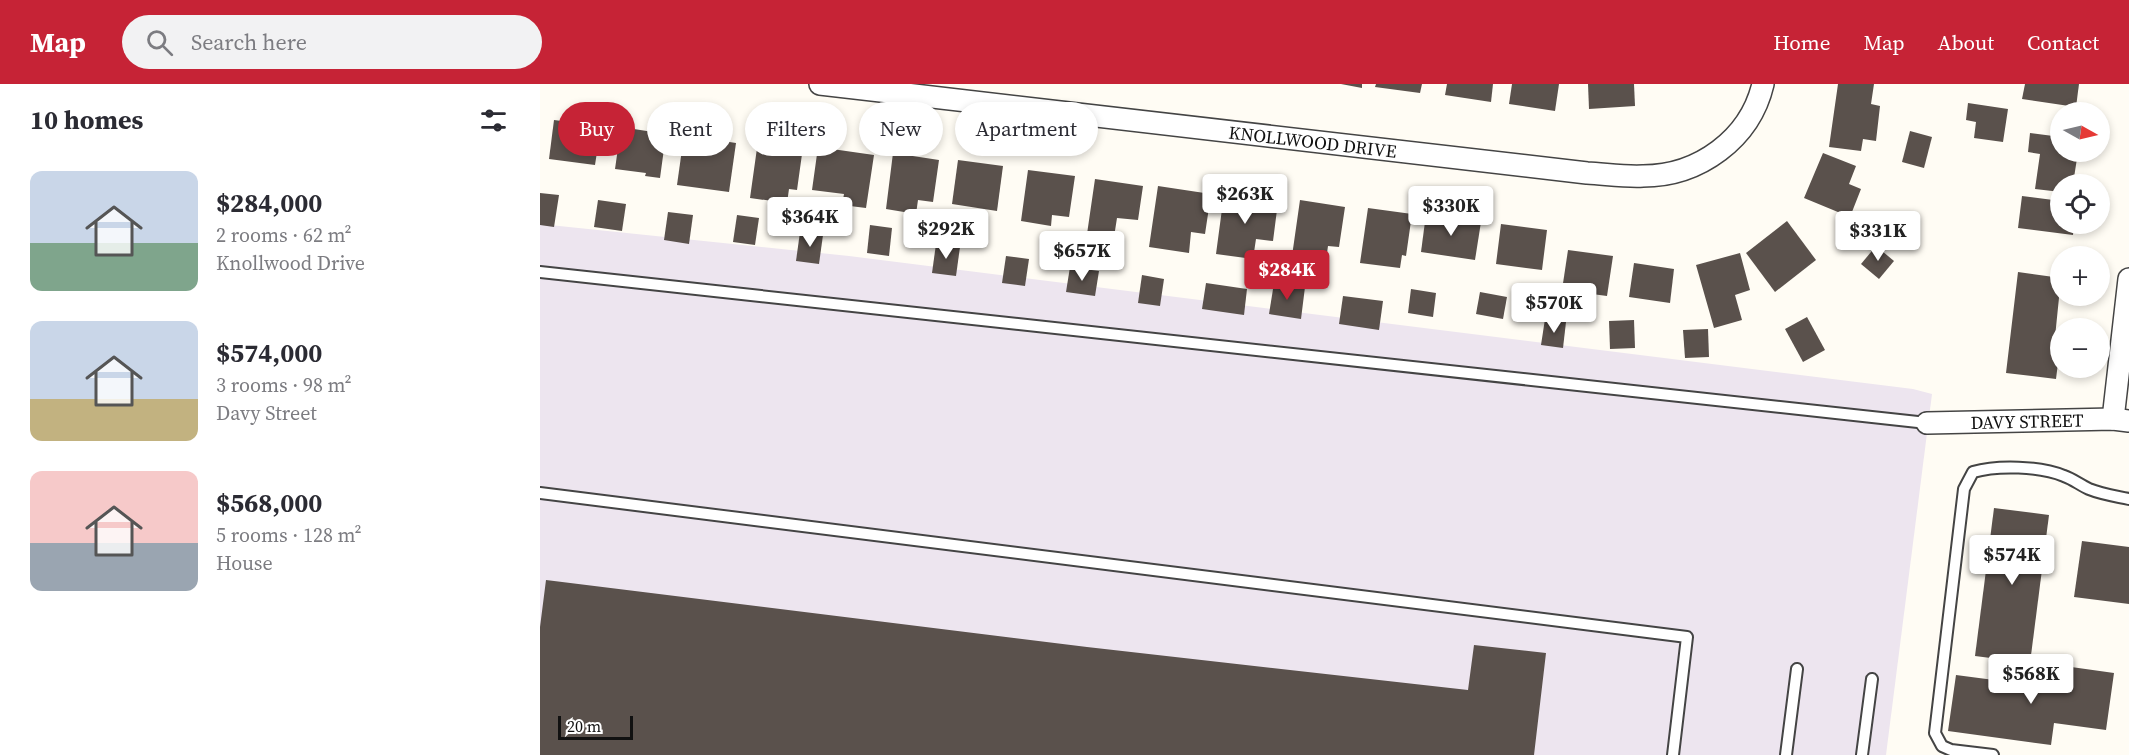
<!DOCTYPE html>
<meta charset="utf-8">
<style>
:root{--surface:#fff;--page:#f2f2f3;--text:#2b2b33;--muted:#7c7c81;--accent:#c62336}
body{margin:0;font-family:"Source Serif 4",serif;background:var(--page);color:var(--text);height:100vh;display:flex;flex-direction:column;font-size:22px;white-space:nowrap}
*{box-sizing:border-box;margin:0}
p{font-size:20px;color:var(--muted)}
.icon{flex:none;width:33px;height:33px;fill:none;stroke:currentColor;stroke-width:2;stroke-linecap:round;stroke-linejoin:round}
.map{position:relative;flex:1;overflow:hidden}
.panel{display:flex;flex-direction:column;background:var(--surface);width:540px}
.panel>*{flex:none}
.hud{position:absolute;left:18px;top:18px;width:570px;height:54px;display:flex;gap:12px}
.needle{width:39px;rotate:98deg}
.buttons{position:absolute;left:1510px;top:18px;display:grid;gap:12px}
.buttons a{display:grid;place-items:center;width:60px;height:60px;border-radius:50%;background:var(--surface);box-shadow:0 3px 9px #0003;font-size:30px}
.scale{position:absolute;left:18px;bottom:15px;width:75px;box-sizing:border-box;padding-left:6px;border:3px solid #111;border-top:0;font-size:16px;line-height:21px;white-space:nowrap;color:#111;-webkit-text-stroke:4px #fff;paint-order:stroke}
.price{position:absolute;translate:-50% -51px;padding:0 14px;border-radius:6px;background:#fff;color:#222;font-size:20px;line-height:39px;filter:drop-shadow(0 2px 3px #0008)}
.price::after{content:'';position:absolute;left:50%;top:36px;width:18px;height:14px;margin-left:-9px;background:inherit;clip-path:polygon(0 0,100% 0,50% 100%)}
.price.current{background:var(--accent);color:#fff}
ul{padding:0;list-style:none}
li{display:flex;align-items:center;gap:18px;height:150px;padding:0 30px}
li span{display:grid;place-items:center;flex:none;width:168px;height:120px;border-radius:12px;color:#555}
li>.icon{margin-inline-start:auto}
span .icon{width:72px;height:72px;fill:#fffc;stroke-width:1}
li b{font-size:26px}
h2{display:flex;justify-content:space-between;align-items:center;height:72px;padding:0 30px;font-size:26px}
.chip{padding:0 21px;border-radius:27px;background:var(--surface);box-shadow:0 3px 9px #0003;font-size:21px;line-height:54px}
.chip.current{background:var(--accent);color:#fff}
header{display:flex;align-items:center;gap:36px;box-sizing:border-box;height:84px;padding:0 30px;background:var(--accent);color:#fff}
header strong{font-size:28px}
nav{display:flex;gap:33px;margin-inline-start:auto;font-size:21px}
.search{width:420px;height:54px;background:var(--page);display:flex;align-items:center;gap:15px;box-sizing:border-box;padding:0 21px;border-radius:33px;color:var(--muted);font-size:22px}
main{display:flex;flex:1;min-height:0}
.map>svg:first-child{display:block}
.industrial{fill:#ede5ef}
.building{fill:#5a514c}
.lines{fill:none;stroke-linecap:round;stroke-linejoin:round}
.lane-casing{stroke:#444;stroke-width:14}
.street-casing{stroke:#444;stroke-width:24}
.lane{stroke:#fff;stroke-width:10}
.street{stroke:#fff;stroke-width:21}
.labels{text-anchor:middle;dominant-baseline:central;stroke-width:6;stroke-linejoin:round;paint-order:stroke}
.street-label{font-size:18px;fill:#111;stroke:#fff}
</style>
<header>
<strong>Map</strong>
<div class="search"><svg class="icon" aria-label="search" viewBox="0 0 24 24"><circle cx="10" cy="10" r="6"/><path d="M15 15l6 6"/></svg>Search here</div>
<nav><a>Home</a><a>Map</a><a>About</a><a>Contact</a></nav>
</header>
<main>
<section class="panel">
<h2>10 homes<svg class="icon" aria-label="filters" viewBox="0 0 24 24"><path d="M4 7h16M4 17h16"/><circle cx="9" cy="7" r="2"/><circle cx="15" cy="17" r="2"/></svg></h2>
<ul>
<li><span style="background:linear-gradient(#c9d6e8 60%,#7fa58c 0)"><svg class="icon" aria-label="home" viewBox="0 0 24 24"><path d="M3 11l9-7 9 7M6 9v11h12V9"/></svg></span><div><b>$284,000</b><p>2 rooms · 62 m²</p><p>Knollwood Drive</p></div></li>
<li><span style="background:linear-gradient(#c9d6e8 65%,#c2b280 0)"><svg class="icon" aria-label="home" viewBox="0 0 24 24"><path d="M3 11l9-7 9 7M6 9v11h12V9"/></svg></span><div><b>$574,000</b><p>3 rooms · 98 m²</p><p>Davy Street</p></div></li>
<li><span style="background:linear-gradient(#f6c9c9 60%,#9aa5b1 0)"><svg class="icon" aria-label="home" viewBox="0 0 24 24"><path d="M3 11l9-7 9 7M6 9v11h12V9"/></svg></span><div><b>$568,000</b><p>5 rooms · 128 m²</p><p>House</p></div></li>
</ul>
</section>
<div class="map">
<svg width="1589" height="671" viewBox="0 0 1589 671">
<rect width="100%" height="100%" fill="#fffcf4"/>
<!-- industrial -->
<polygon class="industrial" points="0,140 309,172 1373,305 1392,310 1346,671 0,671"/>
<!-- building -->
<g class="building">
<polygon points="801,0 822,0 822,4"/>
<polygon points="836,0 882,0 880,9 835,3"/>
<polygon points="907,0 953,0 951,18 905,11"/>
<polygon points="972,0 1019,0 1015,27 969,20"/>
<polygon points="1048,0 1094,0 1095,22 1049,25"/>
<polygon points="1298,0 1334,0 1331,20 1340,22 1336,57 1323,55 1321,67 1289,63"/>
<polygon points="1485,0 1539,0 1536,23 1482,15"/>
<polygon points="1428,19 1468,25 1463,58 1434,54 1436,38 1426,36"/>
<polygon points="14,36 61,42 55,81 9,75"/>
<polygon points="81,43 126,50 120,94 105,92 106,89 75,85"/>
<polygon points="1370,47 1392,53 1384,84 1362,78"/>
<polygon points="1490,49 1521,53 1521,68 1538,68 1533,100 1521,100 1521,108 1495,105 1500,70 1488,68"/>
<polygon points="144,51 196,59 189,108 137,101"/>
<polygon points="218,57 263,63 257,106 249,105 247,119 210,114"/>
<polygon points="278,63 334,71 326,124 302,121 304,110 272,106"/>
<polygon points="353,69 399,76 393,118 378,116 376,130 346,125"/>
<polygon points="1283,69 1316,82 1309,100 1321,105 1310,133 1264,114"/>
<polygon points="418,76 463,82 457,127 412,120"/>
<polygon points="488,86 535,92 529,133 512,131 511,142 481,137"/>
<polygon points="555,95 603,102 598,136 577,134 574,153 547,150"/>
<polygon points="618,102 671,110 665,150 651,148 649,169 609,163"/>
<polygon points="0,109 19,111 14,143 0,141"/>
<polygon points="684,110 738,118 733,157 716,155 713,175 676,170"/>
<polygon points="1482,112 1521,117 1521,140 1534,140 1533,151 1478,144"/>
<polygon points="58,116 86,120 82,147 54,143"/>
<polygon points="760,116 805,123 799,163 788,162 786,176 752,172"/>
<polygon points="828,124 872,130 866,172 862,171 860,184 820,179"/>
<polygon points="128,128 153,131 149,160 124,156"/>
<polygon points="886,130 941,138 935,176 881,168"/>
<polygon points="197,131 219,134 215,161 193,158"/>
<polygon points="1247,137 1276,176 1235,208 1206,169"/>
<polygon points="961,140 1007,146 1002,186 956,180"/>
<polygon points="330,141 352,144 349,172 327,169"/>
<polygon points="260,148 283,151 279,180 256,177"/>
<polygon points="396,160 420,163 416,192 392,189"/>
<polygon points="1336,162 1354,177 1339,195 1321,180"/>
<polygon points="1028,166 1073,172 1067,212 1022,206"/>
<polygon points="1200,169 1210,206 1195,211 1202,236 1174,244 1156,181"/>
<polygon points="466,172 489,175 485,202 462,199"/>
<polygon points="1094,179 1134,185 1130,219 1089,213"/>
<polygon points="530,183 559,187 555,212 526,208"/>
<polygon points="1478,188 1521,194 1514,263 1520,263 1516,295 1466,289"/>
<polygon points="602,191 624,195 620,222 598,219"/>
<polygon points="666,199 707,205 704,231 662,225"/>
<polygon points="734,199 765,203 761,235 729,230"/>
<polygon points="871,205 896,209 893,233 868,229"/>
<polygon points="940,208 967,213 963,235 936,230"/>
<polygon points="803,212 843,217 839,246 799,240"/>
<polygon points="1267,233 1285,266 1263,278 1245,245"/>
<polygon points="1005,235 1026,238 1023,264 1001,261"/>
<polygon points="1094,236 1095,264 1070,265 1069,237"/>
<polygon points="1168,245 1169,273 1145,274 1143,246"/>
<polygon points="1454,424 1509,431 1490,579 1435,572"/>
<polygon points="1542,457 1589,463 1589,520 1534,513"/>
<polygon points="6,496 547,563 928,606 934,561 1006,569 994,671 0,671 0,543"/>
<polygon points="1517,581 1574,589 1566,646 1514,639 1511,661 1408,647 1416,591 1514,604"/>
</g>
<g class="lines">
<!-- lane casing -->
<g class="lane-casing">
<g id="lane">
<polyline points="0,188 1387,339"/>
<polyline points="0,409 1147,553 1133,671"/>
<polyline points="1246,671 1257,585"/>
<polyline points="1322,671 1332,595"/>
<path d="M1453,671L1411,666L1402,662L1395,649L1424,405L1433,388C1457,381 1500,382 1524,392C1533,395 1540,401 1549,405C1561,410 1575,412 1589,415"/>
</g>
</g>
<!-- street casing -->
<g class="street-casing">
<g id="street">
<path id="s1" d="M280,0L1047,89C1066,90 1085,93 1103,92C1159,92 1210,55 1223,0"/>
<polyline points="1573,335 1589,195"/>
<path id="s2" d="M1387,339L1573,335L1589,337"/>
</g>
</g>
<!-- lane -->
<use href="#lane" class="lane"/>
<!-- street -->
<use href="#street" class="street"/>
</g>
<g class="labels">
<!-- street labels -->
<g class="street-label">
<text stroke="none"><textPath href="#s1" startOffset="496">KNOLLWOOD DRIVE</textPath></text>
<text stroke="none"><textPath href="#s2" startOffset="100">DAVY STREET</textPath></text>
</g>
</g>
</svg>
<div class="buttons">
<a><svg class="needle" viewBox="-14 -14 28 28"><path d="M0-13l5 13h-10z" fill="#e53935"/><path d="M0 13l5-13h-10z" fill="#7c7c81"/></svg></a>
<a><svg class="icon" aria-label="locate" viewBox="0 0 24 24"><circle cx="12" cy="12" r="6"/><path d="M12 2v4M12 18v4M2 12h4M18 12h4"/></svg></a>
<a>+</a>
<a>−</a>
</div>
<div class="scale">20 m</div>
<b class="price" style="left:705px;top:141px">$263K</b>
<b class="price" style="left:911px;top:153px">$330K</b>
<b class="price" style="left:270px;top:164px">$364K</b>
<b class="price" style="left:406px;top:176px">$292K</b>
<b class="price" style="left:1338px;top:178px">$331K</b>
<b class="price" style="left:542px;top:198px">$657K</b>
<b class="price current" style="left:747px;top:217px">$284K</b>
<b class="price" style="left:1014px;top:250px">$570K</b>
<b class="price" style="left:1472px;top:502px">$574K</b>
<b class="price" style="left:1491px;top:621px">$568K</b>
<div class="hud">
<a class="chip current">Buy</a>
<a class="chip">Rent</a>
<a class="chip">Filters</a>
<a class="chip">New</a>
<a class="chip">Apartment</a>
</div>
</div>
</main>
